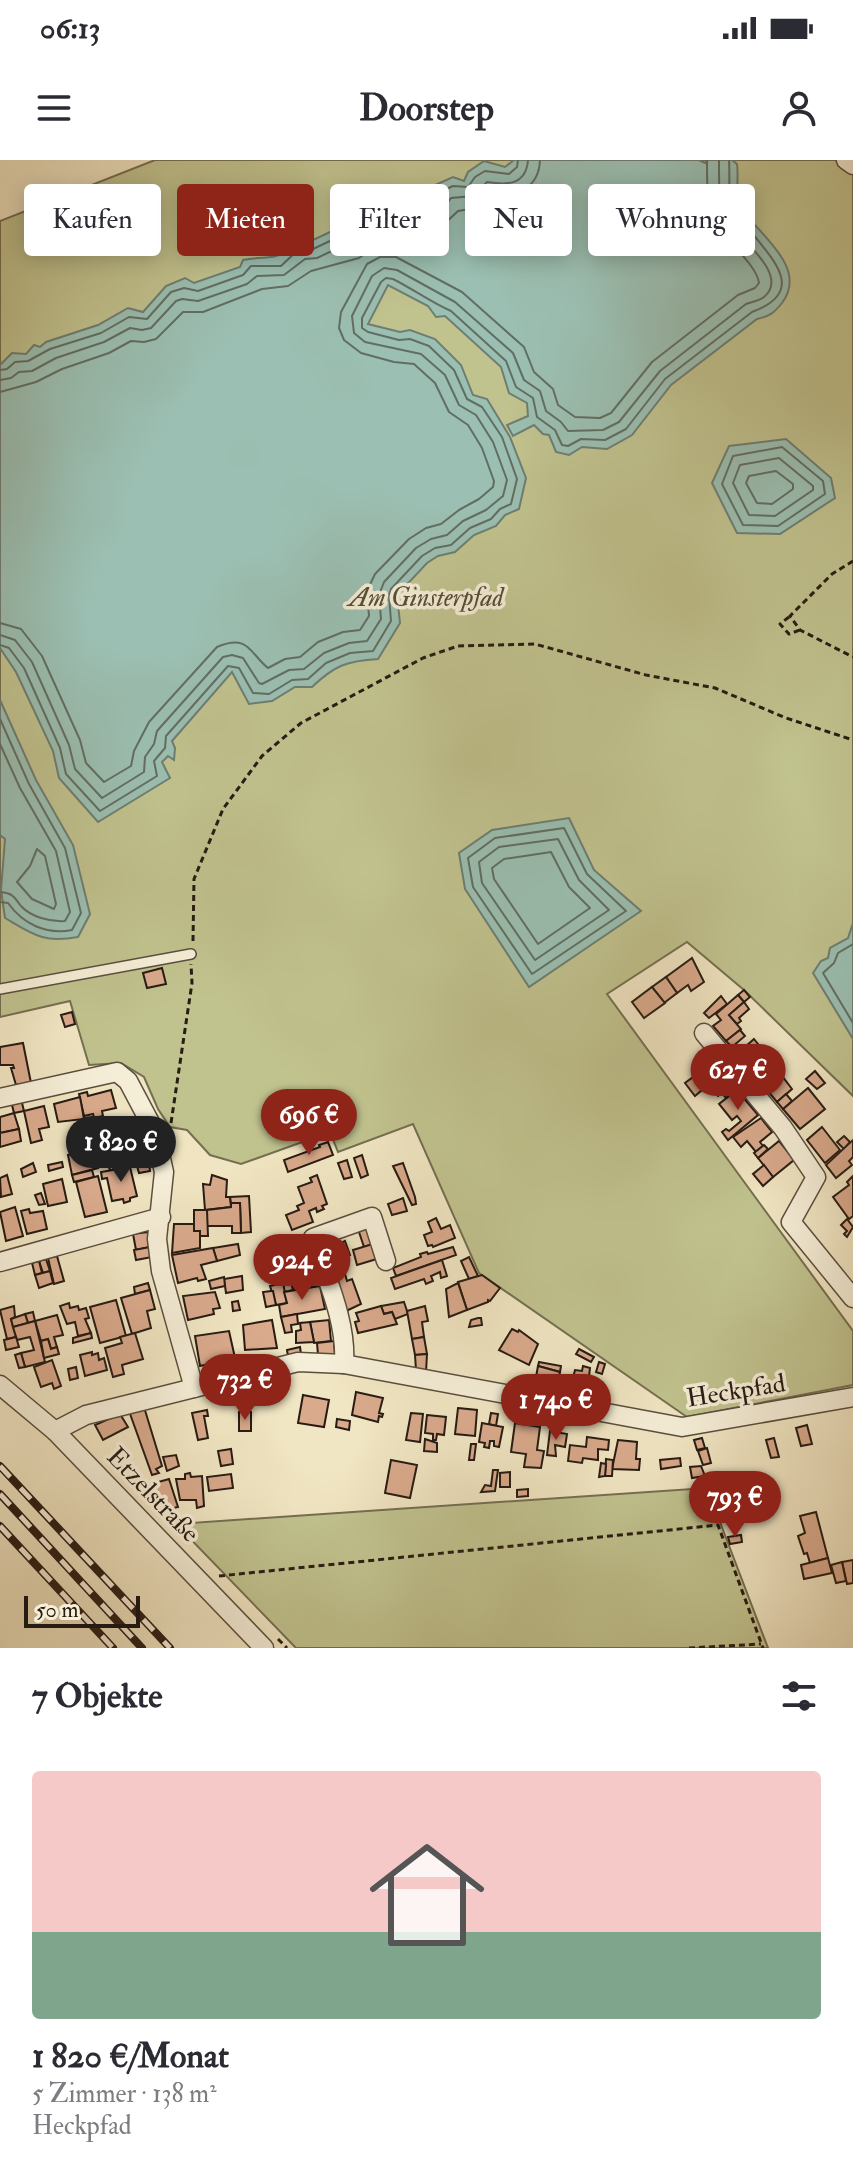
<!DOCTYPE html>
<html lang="de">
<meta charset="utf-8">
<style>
:root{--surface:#fff;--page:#f2f2f3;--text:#2b2b33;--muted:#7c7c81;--line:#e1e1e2;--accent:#8f2418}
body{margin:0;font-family:"IM FELL Double Pica",serif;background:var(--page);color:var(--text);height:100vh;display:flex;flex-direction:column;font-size:30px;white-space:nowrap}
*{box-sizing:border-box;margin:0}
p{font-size:26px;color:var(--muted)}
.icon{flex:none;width:44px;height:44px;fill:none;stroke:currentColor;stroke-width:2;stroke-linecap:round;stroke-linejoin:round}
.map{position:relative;height:1488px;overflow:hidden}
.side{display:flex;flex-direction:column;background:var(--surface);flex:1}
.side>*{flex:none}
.banner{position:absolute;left:24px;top:24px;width:806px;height:72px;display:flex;gap:16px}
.scale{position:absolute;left:24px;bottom:20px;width:116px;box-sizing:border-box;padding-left:8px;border:4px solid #271b13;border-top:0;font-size:22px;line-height:28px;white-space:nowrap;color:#271b13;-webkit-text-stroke:6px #f6efd8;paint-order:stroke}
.price{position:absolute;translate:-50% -68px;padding:0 18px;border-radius:28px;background:var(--accent);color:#fff;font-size:26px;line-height:52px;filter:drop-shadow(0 2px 4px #0008)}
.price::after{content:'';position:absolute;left:50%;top:48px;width:24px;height:18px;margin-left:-12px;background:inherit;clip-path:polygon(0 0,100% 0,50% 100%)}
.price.current{background:#222;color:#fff}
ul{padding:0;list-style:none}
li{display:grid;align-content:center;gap:16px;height:424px;padding:0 32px}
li+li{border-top:2px solid var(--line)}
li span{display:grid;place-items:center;height:248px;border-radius:8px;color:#555}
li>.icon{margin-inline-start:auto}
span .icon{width:144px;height:144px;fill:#fffc;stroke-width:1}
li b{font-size:34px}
h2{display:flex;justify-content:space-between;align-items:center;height:96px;padding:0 32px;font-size:34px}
.pill{padding:0 28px;border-radius:8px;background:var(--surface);box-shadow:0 4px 20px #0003;font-size:28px;line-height:72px}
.pill.current{background:var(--accent);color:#fff}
.status{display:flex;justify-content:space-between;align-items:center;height:56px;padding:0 40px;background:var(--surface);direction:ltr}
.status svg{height:22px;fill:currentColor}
header{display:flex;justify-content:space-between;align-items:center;height:104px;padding:0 32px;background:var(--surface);font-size:36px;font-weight:700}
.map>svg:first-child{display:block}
.green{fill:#c1c38f;stroke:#746f51;stroke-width:2}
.water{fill:#9bc0b3;stroke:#6d7e73;stroke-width:2}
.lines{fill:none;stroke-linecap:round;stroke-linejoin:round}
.shore{stroke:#616e63;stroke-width:2}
.building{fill:#d9aa8c;stroke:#271b13;stroke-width:2}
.service-casing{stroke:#5a4e3f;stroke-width:12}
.minor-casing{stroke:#5a4e3f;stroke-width:21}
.path{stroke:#271b13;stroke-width:3;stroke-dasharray:6 4;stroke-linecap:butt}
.service{stroke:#f6efd8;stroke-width:9}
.minor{stroke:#f6efd8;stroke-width:18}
.rail-casing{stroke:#271b13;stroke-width:8}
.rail{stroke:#f6efd8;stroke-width:5;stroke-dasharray:15;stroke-linecap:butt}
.labels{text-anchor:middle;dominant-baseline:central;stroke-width:7;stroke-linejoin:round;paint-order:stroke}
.park-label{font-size:26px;font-style:italic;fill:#554d38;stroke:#f6efd8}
.street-label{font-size:26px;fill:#271b13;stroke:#f6efd8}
</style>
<div class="status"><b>06:13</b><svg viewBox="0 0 49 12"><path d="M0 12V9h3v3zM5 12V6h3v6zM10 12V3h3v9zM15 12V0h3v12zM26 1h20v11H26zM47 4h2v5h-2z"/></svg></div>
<header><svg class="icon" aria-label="menu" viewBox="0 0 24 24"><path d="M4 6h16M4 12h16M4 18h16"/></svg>Doorstep<svg class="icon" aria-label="person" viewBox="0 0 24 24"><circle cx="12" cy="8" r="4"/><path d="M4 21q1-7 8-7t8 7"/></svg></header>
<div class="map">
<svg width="853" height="1488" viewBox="0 0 853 1488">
<rect width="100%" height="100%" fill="#f1e6c3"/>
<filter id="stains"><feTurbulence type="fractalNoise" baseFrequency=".0025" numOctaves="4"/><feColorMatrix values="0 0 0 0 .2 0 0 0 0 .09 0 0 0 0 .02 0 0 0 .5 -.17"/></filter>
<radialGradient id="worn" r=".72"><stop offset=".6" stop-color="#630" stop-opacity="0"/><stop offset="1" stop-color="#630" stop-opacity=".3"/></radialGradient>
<!-- green -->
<g class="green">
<polygon points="155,0 839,0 853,10 853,936 744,830 687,782 607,834 853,1171 853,1225 687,1257 479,1113 413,964 338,992 330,972 241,1004 210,995 187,970 170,967 158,949 144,917 121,903 89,905 70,841 0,857 0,61"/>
<polygon points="707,1328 768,1488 296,1488 176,1364"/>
</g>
<!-- water -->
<g class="water">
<path d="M514,0H699L705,3L708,0H732L737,4C739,15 735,38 740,47C758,74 809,107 782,143C774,153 770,156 757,159L671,225L632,275L607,289L582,287L569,295L556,292L549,275L543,274L534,265L513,276L507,265L528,256L527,243L509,233L501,207L445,156L436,157L428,146L388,125L368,164L400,172L410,170L435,179L461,205L473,235L487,239L510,277L526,318L519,349L505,355L496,366L474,375L455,392L438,396L427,403L397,435L400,463L378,499C347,501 335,505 312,527H295L272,541L249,544L232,512L172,581L175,588L174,600L168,596L162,602L170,618L98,662L59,618L53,591L16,512L0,488V205L12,193L26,194L34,185L40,187L46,182L98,165L128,148L143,152L166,126L185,118L194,123L240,107L243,100C270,94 278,105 296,79L311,81L330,72L345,71L368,54L391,49L397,53L400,46L415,40L431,38L433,26L453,17L464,21L468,12L484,1L505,7Z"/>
<polygon points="786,279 831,318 835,338 780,374 737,373 712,323 729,286"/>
<path d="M0,540L36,620L73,685L90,754L78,777C43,783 34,775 5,758L1,730L5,679L0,675Z"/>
<polygon points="569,658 594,710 641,751 529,827 465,729 459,693 492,670"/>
<polygon points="853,763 853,879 813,813 821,801 828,798 830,788 848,778"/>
</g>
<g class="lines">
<!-- shore -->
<g class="shore">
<polyline points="0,210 7,209 15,202 28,201 50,189 101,173 129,157 147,159 171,132 184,128 198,131 243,115 251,106 281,106 300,88 313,89 332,80 348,79 372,61 388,58 400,60 408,51 435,44 442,31 453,26 468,27 475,17 485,11 509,14 517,7 518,0"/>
<path d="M0,220L11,218L19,212L32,211L56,198L104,182L130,168L142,170L151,168L176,141L182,139L198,141L247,124L257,116L284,115L305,99L317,98L334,90L352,88L376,71L401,70L416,59L440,53L451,38L473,36L487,22C506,25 526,26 528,0"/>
<path d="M0,232L36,222L62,209L109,193L131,181L144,182L156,179L183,152H203L262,129L288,126L311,111L359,98L381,82H403L423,69L443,65L458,51L476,48L491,35C516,39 539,28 540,0"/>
<polygon points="782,287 823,321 825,334 778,366 743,365 722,324 733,296"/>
<polygon points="779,298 813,326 813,330 775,356 749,355 733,323 740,305"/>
<polygon points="776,311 793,324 793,329 772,344 757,343 746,323 749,316"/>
<path d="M0,463L21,469L42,496L80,580L86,603L104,622L131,606L134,591L149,562L217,487C249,473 250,494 268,508L285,499L300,497L318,482L343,472L360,470L369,456L367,431L375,414L409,379L426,368L441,364L459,350L479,339L493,327L494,321L482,288L468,265L449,252L435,223L414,204L394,202L361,193L344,180L339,168L341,152L367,104L380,97H396L462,132L524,187L534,212L553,229L558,245L575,257L600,258L611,253L652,202L738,135L755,128L759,123C756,102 721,78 711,57C707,49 707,12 707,0"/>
<path d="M0,475L15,480L32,502L69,585L75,609L102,638L144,612L145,597L154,584L157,571L223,497L232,495L243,498L259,523L262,524L289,510L304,509L324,493L349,483L367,481L381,459L379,435L384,422L416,388L431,379L447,375L463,361L486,350L503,336L507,320L493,282L476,255L459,245L445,215L421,194L365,182L354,173L352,156L372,116L384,108L397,110L455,142L513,193L524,220L540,231L546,251L561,262L568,271L603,270L619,262L660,211L746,144C751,142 759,141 764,137C793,113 729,72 721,50C719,44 719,10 719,0"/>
<path d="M0,485L9,488L24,508L60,588L66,614L100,651L157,616L154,601L165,588L166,576L228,506L239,508L253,533L269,534L292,520L308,519L326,503L350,493L373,491L391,461L389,435L391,429L422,396L435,388L451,385L470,368L491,359L500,349L511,344L517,319L502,277L482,247L467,239L454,210L429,186L410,179L399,180L368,172L362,168V158L381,122L386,118L393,119C413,129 432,143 451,151L506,201L516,227L533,238L537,257L555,270L562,285L568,286L581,279L605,280L626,269L665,219L752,152C809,131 771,98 748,68C744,61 736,56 732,49C728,42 730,11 729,0"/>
<path d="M0,559L29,624L65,688L81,753L72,770C46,775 23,764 8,743L0,742"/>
<path d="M0,584L20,628L56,691L70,752L65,761C50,762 31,757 21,746C14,737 13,733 0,732"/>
<polygon points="564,668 587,714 626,751 532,814 473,727 468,698 495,678"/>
<polygon points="558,679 579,720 609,750 535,800 482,723 479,702 499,687"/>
<polygon points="37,689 45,696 56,744 54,749 32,739 17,722 30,706"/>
<polygon points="551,692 569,727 590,748 538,784 494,719 492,708 504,699"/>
<polyline points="853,784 838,793 834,803 823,813 853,863"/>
</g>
</g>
<!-- building -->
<g class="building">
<polygon points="692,798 704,822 691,831 688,825 677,833 666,817"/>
<polygon points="162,808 166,824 147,828 143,813"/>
<polygon points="666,817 677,833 664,843 652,827"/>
<polygon points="652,827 665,843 644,858 632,842"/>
<polygon points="744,830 750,837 744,842 738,835"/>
<polygon points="738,835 744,842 729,855 741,869 726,881 713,866 721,860 716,854"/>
<polygon points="721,836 727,844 709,858 704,853"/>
<polygon points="744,842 749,849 739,858 741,861 737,864 729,855"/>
<polygon points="72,852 75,864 65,867 61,855"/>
<polygon points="740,870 745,876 732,887 726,881"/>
<polygon points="754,879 770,899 753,913 737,894"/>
<polygon points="23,883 31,923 16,925 11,908 14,908 13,905 0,905 0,887"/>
<polygon points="715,901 730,920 719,929 722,933 718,936 708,925 695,936 685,923"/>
<polygon points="763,905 773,917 779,912 792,929 777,942 753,913"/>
<polygon points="815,911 825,923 817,929 806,919"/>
<polygon points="730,920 737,929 726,938 719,929"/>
<polygon points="808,928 825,949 800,969 783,949"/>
<polygon points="111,930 116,948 102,951 103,956 94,958 93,954 84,956 79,934 87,932 88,936"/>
<polygon points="737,930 758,955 728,980 722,972 726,969 729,971 741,961 737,956 732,960 719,944"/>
<polygon points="786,934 792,941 783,949 777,942"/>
<polygon points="80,937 84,959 58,962 54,944"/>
<polygon points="21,939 24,951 14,953 11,941"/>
<polygon points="44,946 49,967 39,969 42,980 31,983 24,951"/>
<polygon points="14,953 19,969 0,973 0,957"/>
<polygon points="761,958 772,972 760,982 763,986 756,992 747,981 741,987 733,977"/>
<polygon points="137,959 139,966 123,969 121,963"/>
<polygon points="139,966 141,972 115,980 113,972"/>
<polygon points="822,967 840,990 825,1003 807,980"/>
<polygon points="19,969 21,981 0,987 0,973"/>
<polygon points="109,970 114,976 92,983 89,974"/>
<polygon points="844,976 850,982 844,989 837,982"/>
<polygon points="853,980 853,997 849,1001 852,1005 836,1018 826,1005"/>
<polygon points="779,981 794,1000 773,1017 758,998"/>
<polygon points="137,982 141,1001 136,1002 132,983"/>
<polygon points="328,982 333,995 288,1012 284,1000 320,987 319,985"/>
<polygon points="132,983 136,1002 114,1007 115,1010 110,1011 105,989"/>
<polygon points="764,985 768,989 758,998 754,993"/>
<polygon points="92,988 98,1008 72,1015 68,995"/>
<polygon points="362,995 368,1015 361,1018 354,998"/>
<polygon points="347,1000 352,1017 344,1019 338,1003"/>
<polygon points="62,1002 63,1007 49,1011 48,1005"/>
<polygon points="33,1003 36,1012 23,1017 21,1009"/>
<polygon points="149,1003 150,1011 139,1013 137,1006"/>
<polygon points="403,1003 415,1037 416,1044 412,1045 393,1006"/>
<polygon points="764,1005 773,1017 763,1026 753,1014"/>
<polygon points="130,1007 137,1036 130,1038 130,1041 124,1043 123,1039 112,1041 107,1018 102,1019 101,1012"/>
<polygon points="92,1010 94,1017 74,1022 72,1015"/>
<polygon points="7,1015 12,1034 1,1037 0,1018"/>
<polygon points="212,1015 227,1020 226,1037 230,1037 231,1047 205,1050 203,1024 210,1025"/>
<polygon points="317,1015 327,1044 322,1046 324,1049 317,1052 316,1048 309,1051 313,1062 292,1070 286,1055 299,1050 297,1046 304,1043 298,1027 312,1022 310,1018"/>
<polygon points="98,1016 107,1052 85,1057 76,1022"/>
<polygon points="853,1016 853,1056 849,1059 833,1037 849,1025 847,1022"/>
<polygon points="62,1019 67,1042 48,1046 43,1024"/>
<polygon points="41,1033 45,1044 39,1045 35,1035"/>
<polygon points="249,1036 251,1072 241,1073 240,1043 231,1043 230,1037"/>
<polygon points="403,1038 407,1051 392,1055 388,1044"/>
<polygon points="231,1043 240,1043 241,1073 232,1073 232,1066 206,1066 207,1050 231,1047"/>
<polygon points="15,1047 23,1076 6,1081 0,1052"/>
<polygon points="29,1049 30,1053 43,1051 47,1069 27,1074 21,1051"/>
<polygon points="194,1050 207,1050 208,1076 200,1076 200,1071 194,1071"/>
<polygon points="436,1058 441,1069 450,1065 455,1078 433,1087 432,1085 428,1086 424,1075 432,1072 428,1062"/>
<polygon points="847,1059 853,1067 847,1077 844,1074 847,1071 841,1065"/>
<polygon points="174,1064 194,1064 194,1071 200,1071 200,1088 172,1093"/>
<polygon points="370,1065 376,1083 364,1087 358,1069"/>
<polygon points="148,1072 150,1087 136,1090 133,1074"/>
<polygon points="336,1076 344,1097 325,1101 321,1081"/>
<polygon points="345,1081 350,1095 344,1097 339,1084"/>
<polygon points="376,1083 380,1098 357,1105 353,1090"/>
<polygon points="238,1084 240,1095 217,1101 213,1088"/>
<polygon points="150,1087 152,1097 136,1100 134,1090"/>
<polygon points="453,1087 456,1095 396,1116 393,1108 421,1097 420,1094 427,1092 428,1094"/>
<polygon points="213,1088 217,1101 201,1105 206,1119 198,1121 197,1118 178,1123 172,1095"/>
<polygon points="57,1096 64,1121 54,1124 48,1098"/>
<polygon points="469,1097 478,1116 469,1119 461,1101"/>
<polygon points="46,1099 50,1111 43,1113 39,1101"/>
<polygon points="442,1100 447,1116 441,1118 440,1112 431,1116 433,1121 426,1124 424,1119 395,1129 391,1118"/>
<polygon points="39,1101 42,1113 35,1115 32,1103"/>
<polygon points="303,1105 305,1119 312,1118 314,1127 293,1130 289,1107"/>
<polygon points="50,1111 53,1123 39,1128 35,1115"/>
<polygon points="345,1114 347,1121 352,1119 361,1144 344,1152 332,1117"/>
<polygon points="482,1115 500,1128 490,1141 488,1140 488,1142 467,1150 458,1122"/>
<polygon points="242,1116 243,1130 226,1133 224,1119"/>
<polygon points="224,1117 225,1126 211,1129 209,1121"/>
<polygon points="291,1122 293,1130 284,1132 283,1123"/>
<polygon points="148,1123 150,1130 135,1134 134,1127"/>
<polygon points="283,1123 287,1143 276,1145 270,1126"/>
<polygon points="458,1123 467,1150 449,1157 446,1129"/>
<polygon points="320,1126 325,1149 281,1157 279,1145 287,1143 284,1132"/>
<polygon points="150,1130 155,1149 147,1151 151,1168 132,1174 121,1138"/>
<polygon points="271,1131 273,1131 276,1145 266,1147 263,1132"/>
<polygon points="215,1132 220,1148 213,1149 214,1154 188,1160 183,1136"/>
<polygon points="116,1140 126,1176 100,1183 90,1147"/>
<polygon points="238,1141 240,1150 233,1151 232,1142"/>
<polygon points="404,1142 408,1154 395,1159 392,1152 384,1154 381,1146"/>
<polygon points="69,1143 70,1148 78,1146 79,1150 86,1148 89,1158 85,1159 91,1173 78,1176 75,1162 67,1164 60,1146"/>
<polygon points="14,1146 15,1157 11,1159 16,1177 7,1179 0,1150"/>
<polygon points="381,1146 384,1154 392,1152 397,1164 358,1173 355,1162 359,1161 356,1153"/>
<polygon points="425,1146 428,1161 422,1162 424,1177 412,1179 407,1151"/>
<polygon points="33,1152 35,1161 28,1163 25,1154"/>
<polygon points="25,1154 28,1163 13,1167 11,1159"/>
<polygon points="297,1154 298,1164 291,1165 292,1172 285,1173 281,1157"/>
<polygon points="57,1155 63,1175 54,1177 57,1187 51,1189 48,1179 41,1181 35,1161"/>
<polygon points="478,1158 481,1158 482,1165 469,1167 471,1160"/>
<polygon points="272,1160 277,1188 245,1190 243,1165"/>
<polygon points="329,1160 331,1181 314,1183 310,1162"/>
<polygon points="35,1161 45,1202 25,1207 21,1193 34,1190 30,1177 17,1180 13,1167"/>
<polygon points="310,1162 314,1182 296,1183 296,1171 301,1170 300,1163"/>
<polygon points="512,1169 518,1172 519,1170 538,1184 529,1205 499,1190"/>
<polygon points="229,1171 235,1198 200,1206 195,1176"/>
<polygon points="91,1173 92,1178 73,1183 73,1178"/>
<polygon points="135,1173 143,1199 122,1205 124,1214 113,1217 105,1188 122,1183 120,1177"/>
<polygon points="16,1177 19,1187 6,1190 4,1180"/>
<polygon points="424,1177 427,1194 415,1195 412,1179"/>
<polygon points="48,1179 51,1189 57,1187 59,1194 44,1198 41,1181"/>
<polygon points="334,1181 335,1195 318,1195 317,1183"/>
<polygon points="300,1187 301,1194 288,1196 287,1190"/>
<polygon points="579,1189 594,1197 591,1202 576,1194"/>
<polygon points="92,1192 92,1195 98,1193 99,1200 104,1198 107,1210 85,1216 80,1195"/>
<polygon points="21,1193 25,1207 19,1208 15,1195"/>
<polygon points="427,1194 426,1212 416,1210 415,1195"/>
<polygon points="52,1200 61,1226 54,1229 52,1223 41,1227 34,1207"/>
<polygon points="539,1202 561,1206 560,1212 538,1206"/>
<polygon points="599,1202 605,1204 602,1214 596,1212"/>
<polygon points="538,1206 560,1212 558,1222 554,1222 553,1226 545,1224 546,1219 536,1217"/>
<polygon points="583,1206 590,1208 587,1232 571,1226 575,1210 582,1211"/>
<polygon points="76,1207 78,1218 70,1220 68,1209"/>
<polygon points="356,1232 383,1238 379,1253 383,1254 382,1257 379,1256 378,1262 352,1255"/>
<polygon points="303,1235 329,1240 324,1267 298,1263"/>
<polygon points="144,1247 162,1306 156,1309 159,1313 152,1315 129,1251"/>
<polygon points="458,1248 477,1250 475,1276 455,1274"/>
<polygon points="207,1250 208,1256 204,1256 208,1278 198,1280 192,1253"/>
<rect x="239" y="1252" width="12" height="19"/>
<polygon points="411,1253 423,1254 420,1282 406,1280"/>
<polygon points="491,1253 498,1254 496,1266 489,1264"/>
<polygon points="120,1254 128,1267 103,1280 95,1265"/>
<polygon points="427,1255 446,1257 444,1275 437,1274 436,1280 433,1280 433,1274 425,1273"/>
<polygon points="337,1259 350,1261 349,1270 336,1267"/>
<polygon points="482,1263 503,1267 499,1287 494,1286 494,1281 490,1281 489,1288 484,1287 485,1283 479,1282"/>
<polygon points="515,1263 540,1267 537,1290 544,1291 541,1308 524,1307 526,1294 511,1292"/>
<polygon points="807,1265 812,1284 801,1286 796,1268"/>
<polygon points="550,1271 567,1274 565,1287 555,1285 556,1296 547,1295"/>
<polygon points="587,1277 609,1280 608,1290 598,1289 598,1300 583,1298 582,1303 568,1301 570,1285 586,1287"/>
<polygon points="702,1278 705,1288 697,1290 694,1280"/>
<polygon points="774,1278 779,1297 771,1298 766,1280"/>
<polygon points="425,1279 437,1283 437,1292 424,1291"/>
<polygon points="618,1280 637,1282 636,1299 640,1299 639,1310 612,1309"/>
<polygon points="471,1284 476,1284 474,1300 469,1300"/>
<polygon points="707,1288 711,1303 703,1305 698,1291"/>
<polygon points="231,1289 233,1304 221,1306 218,1291"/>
<polygon points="176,1295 179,1306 167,1311 163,1297"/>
<polygon points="680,1298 681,1306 661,1309 660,1300"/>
<polygon points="606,1299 613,1300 612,1316 605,1316"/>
<polygon points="391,1300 417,1305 410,1338 385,1333"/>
<polygon points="601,1303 606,1304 605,1316 599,1317"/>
<polygon points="701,1306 705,1316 692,1318 690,1307"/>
<polygon points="493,1310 498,1310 495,1331 481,1332 485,1325 491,1326"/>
<polygon points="510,1312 510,1327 500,1327 500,1313"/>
<polygon points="190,1313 191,1317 202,1316 204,1346 197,1348 196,1340 180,1340 176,1319 185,1319 185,1314"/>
<polygon points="231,1314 233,1328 209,1331 207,1317"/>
<polygon points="762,1316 766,1327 745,1333 743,1326 749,1324 748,1321"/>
<polygon points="169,1319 178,1347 160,1351 152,1343 148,1325"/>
<polygon points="528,1329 528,1336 517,1337 517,1330"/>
<polygon points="816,1352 828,1398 810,1403 807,1393 804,1394 798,1376 805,1373 800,1356"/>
<polygon points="741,1375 742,1382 730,1384 728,1377"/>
<polygon points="828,1398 832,1413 804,1419 801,1405"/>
<polygon points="853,1400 853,1423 847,1424 842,1402"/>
<polygon points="842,1402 846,1421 836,1423 831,1405"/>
</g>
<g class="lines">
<!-- service casing -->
<g class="service-casing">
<polyline id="service" points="0,829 191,794"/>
</g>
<!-- minor casing -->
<g class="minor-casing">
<g id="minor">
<polyline points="846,0 853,5"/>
<polyline points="704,873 783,968 816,1017 791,1062 853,1138"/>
<polyline points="0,938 117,912 128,921 155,972 164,1012 157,1079 161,1111 194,1228"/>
<polyline points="0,1102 161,1057"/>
<path d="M344,1204C347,1161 326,1118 313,1078L372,1057L386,1101"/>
<polyline points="0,1225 55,1271 264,1488"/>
<polyline points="55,1271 86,1255 298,1202 344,1204 682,1267 853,1237"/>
</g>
</g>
<!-- path -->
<g class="path">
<polyline points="853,401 832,414 790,456 800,470 853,497"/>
<polyline points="789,457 780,464 789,474 800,470"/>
<polyline points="193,781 194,719 223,649 262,596 301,563 423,498 458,486 535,484 646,515 715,528 786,558 853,580"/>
<polyline points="171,963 192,823 191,804"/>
<polyline points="219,1416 718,1365 763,1488"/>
<polyline points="278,1479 287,1488"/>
<polyline points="689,1488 761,1484"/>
</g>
<!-- service -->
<use href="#service" class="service"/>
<!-- minor -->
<use href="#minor" class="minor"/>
<!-- rail casing -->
<g class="rail-casing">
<g id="rail">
<polyline points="0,1306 170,1488"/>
<polyline points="0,1334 142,1488"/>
<polyline points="0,1366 113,1488"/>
</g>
</g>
<!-- rail -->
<use href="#rail" class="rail"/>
</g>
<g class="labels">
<!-- park labels -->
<g class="park-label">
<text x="426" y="438">Am Ginsterpfad</text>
</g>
<!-- street labels -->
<g class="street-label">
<text transform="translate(736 1231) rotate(-9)">Heckpfad</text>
<text transform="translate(153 1335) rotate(46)">Etzelstraße</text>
</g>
</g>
<rect width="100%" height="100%" filter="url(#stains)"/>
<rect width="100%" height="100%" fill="url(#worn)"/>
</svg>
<div class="scale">50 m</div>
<b class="price" style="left:738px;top:952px">627 €</b>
<b class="price" style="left:309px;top:997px">696 €</b>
<b class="price current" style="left:121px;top:1024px">1 820 €</b>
<b class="price" style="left:302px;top:1142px">924 €</b>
<b class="price" style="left:245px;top:1262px">732 €</b>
<b class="price" style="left:556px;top:1282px">1 740 €</b>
<b class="price" style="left:735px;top:1379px">793 €</b>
<div class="banner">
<a class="pill">Kaufen</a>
<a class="pill current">Mieten</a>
<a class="pill">Filter</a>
<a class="pill">Neu</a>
<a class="pill">Wohnung</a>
</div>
</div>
<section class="side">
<h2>7 Objekte<svg class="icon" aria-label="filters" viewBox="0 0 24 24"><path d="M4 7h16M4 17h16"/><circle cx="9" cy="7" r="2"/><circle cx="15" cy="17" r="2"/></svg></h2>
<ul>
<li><span style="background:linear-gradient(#f6c9c9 65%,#7fa58c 0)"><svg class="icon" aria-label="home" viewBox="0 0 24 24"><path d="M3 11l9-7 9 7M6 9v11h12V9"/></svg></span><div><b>1 820 €/Monat</b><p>5 Zimmer · 138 m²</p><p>Heckpfad</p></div></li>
</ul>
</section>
